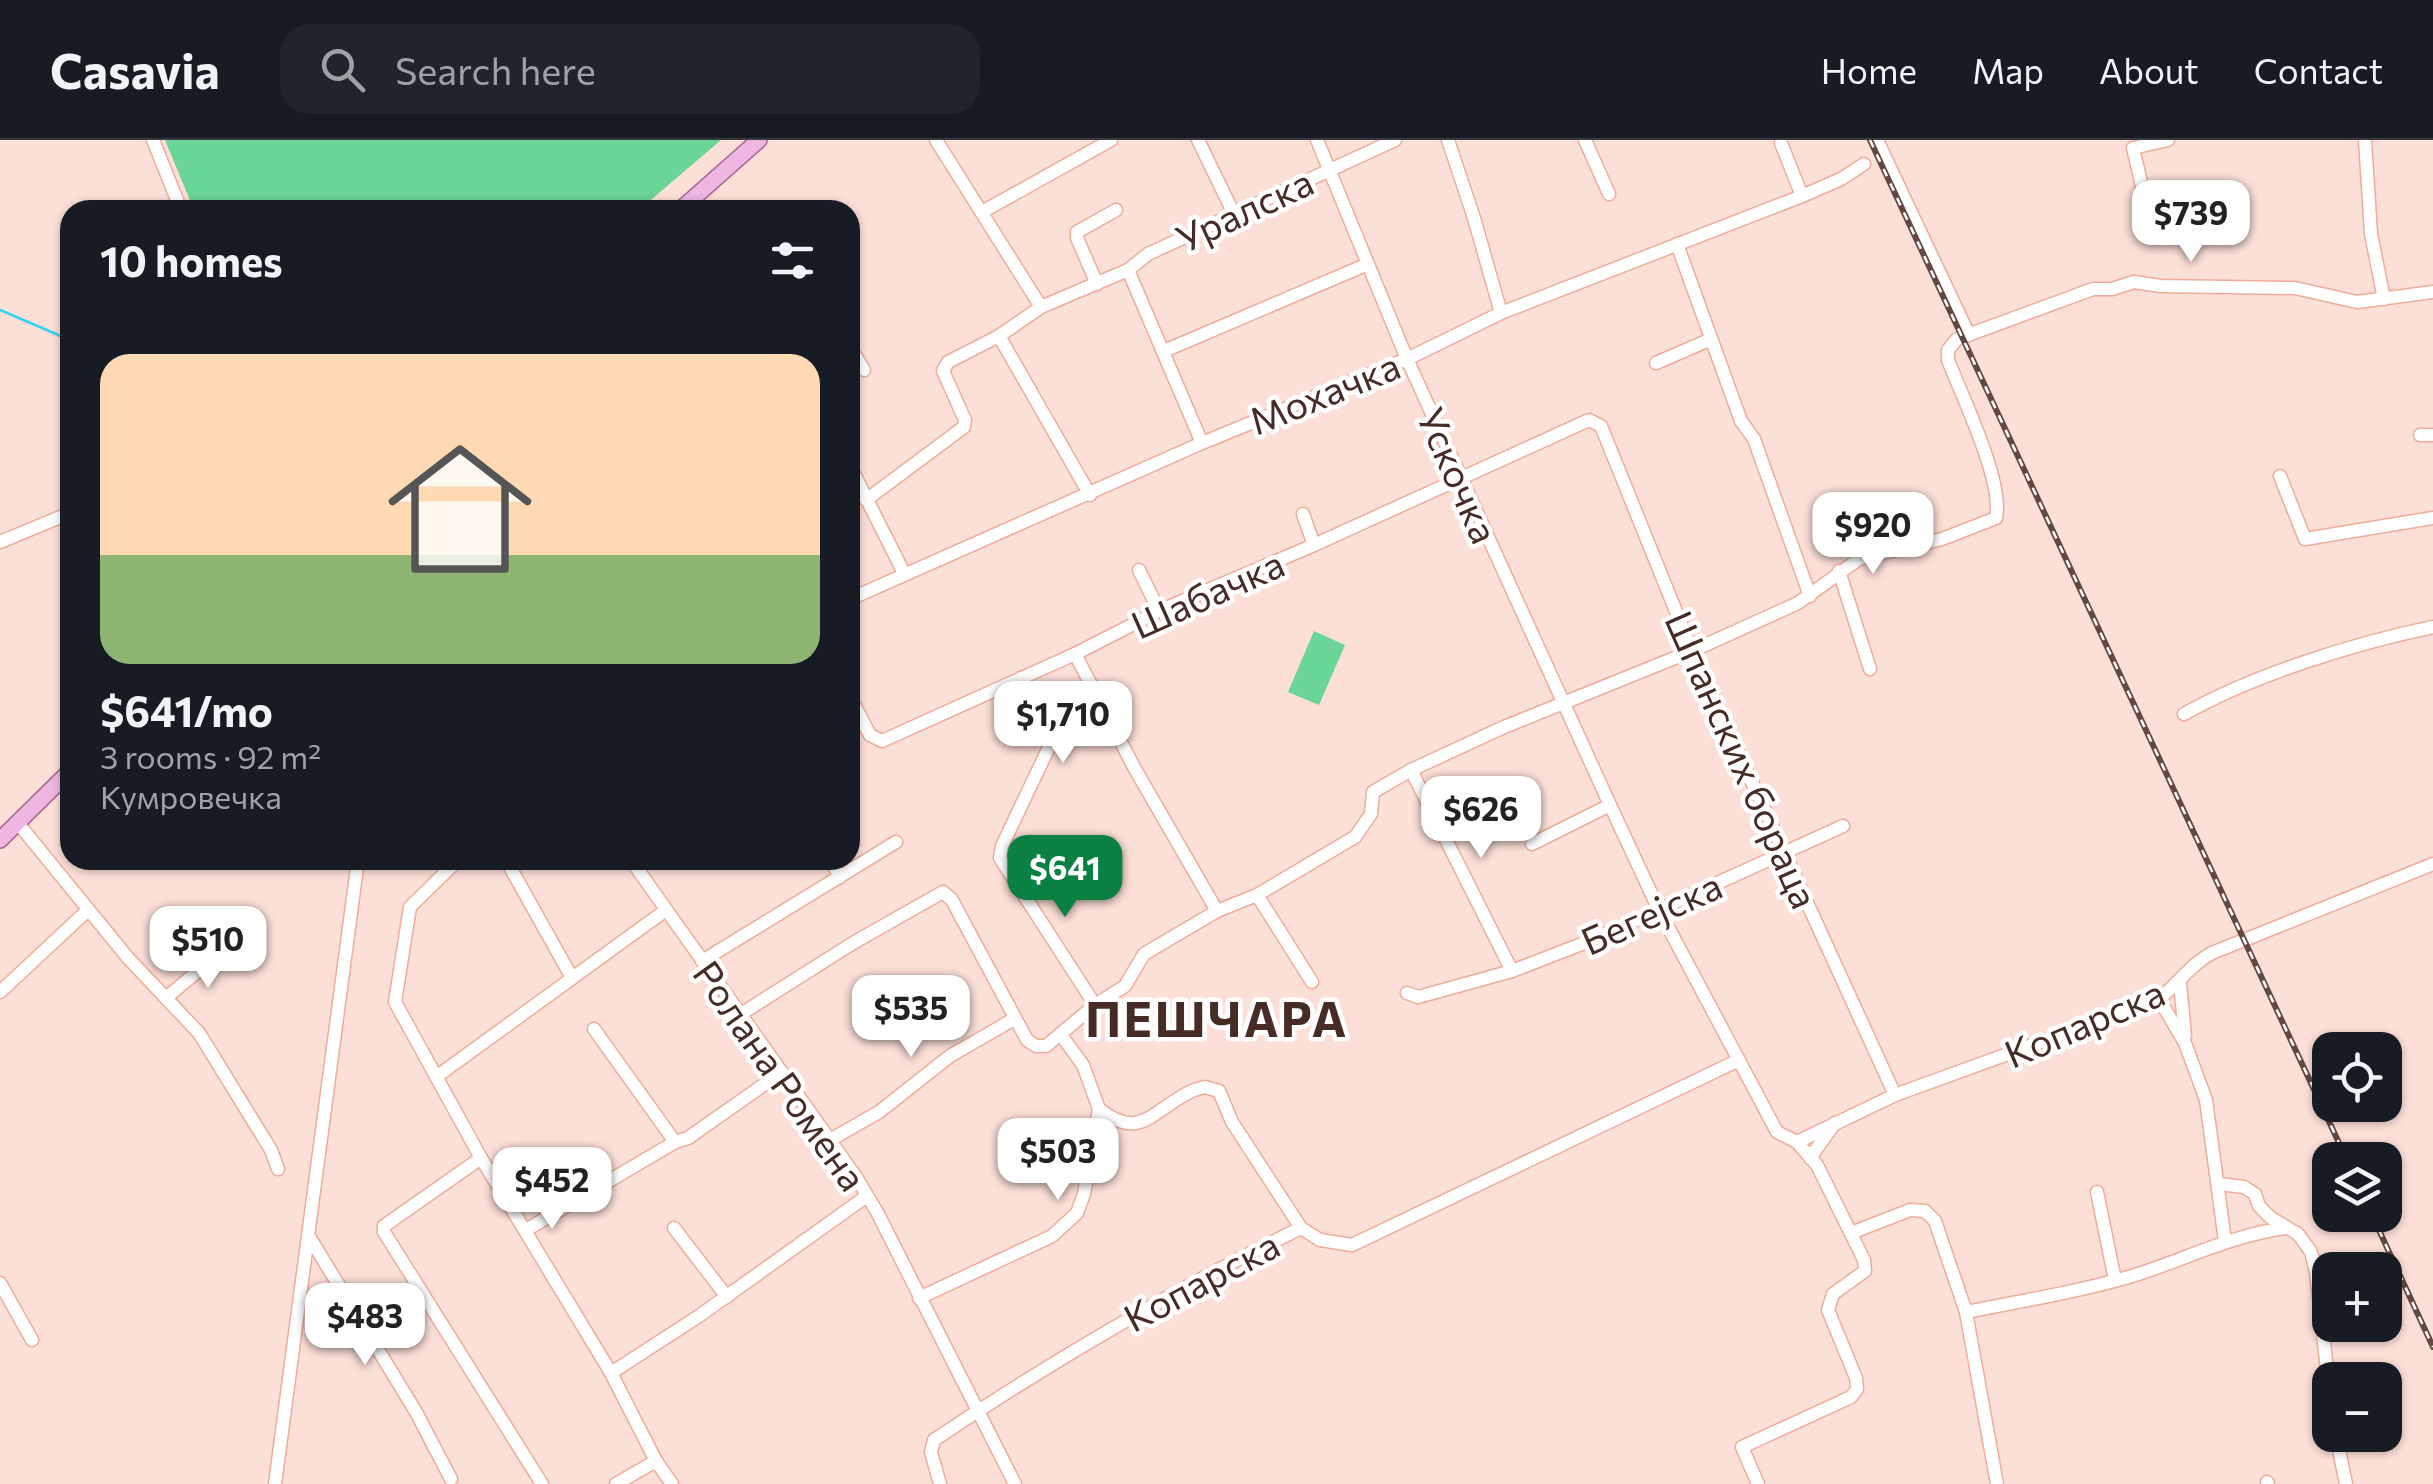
<!DOCTYPE html>
<meta charset="utf-8">
<style>
:root{--surface:#171b24;--page:#20242c;--text:#f1f3f6;--muted:#9ea1a6;--line:#363941;--accent:#0b8043}
body{margin:0;font-family:Commissioner,sans-serif;background:var(--page);color:var(--text);height:100vh;display:flex;flex-direction:column;font-size:38px;white-space:nowrap}
*{box-sizing:border-box;margin:0}
p{font-size:32px;color:var(--muted)}
.icon{flex:none;width:55px;height:55px;fill:none;stroke:currentColor;stroke-width:2;stroke-linecap:round;stroke-linejoin:round}
.map{position:relative;flex:1;overflow:hidden}
.details{position:absolute;left:60px;top:60px;width:800px;height:670px;display:flex;flex-direction:column;background:var(--surface);border-radius:30px;box-shadow:0 2px 8px #0004}
.details>*{flex:none}
.controls{position:absolute;left:2312px;top:892px;display:grid;gap:20px}
.controls a{display:grid;place-items:center;width:90px;height:90px;border-radius:20px;background:var(--surface);box-shadow:0 2px 8px #0004;font-size:50px}
.price{position:absolute;translate:-50% -85px;padding:0 22px;border-radius:20px;background:#fff;color:#222;font-size:32px;line-height:65px;filter:drop-shadow(0 2px 5px #0008)}
.price::after{content:'';position:absolute;left:50%;top:60px;width:30px;height:22px;margin-left:-15px;background:inherit;clip-path:polygon(0 0,100% 0,50% 100%)}
.price.selected{background:var(--accent);color:#fff}
ul{padding:0;list-style:none}
li{display:grid;align-content:center;gap:20px;height:530px;padding:0 40px}
li span{display:grid;place-items:center;height:310px;border-radius:30px;color:#555}
li>.icon{margin-inline-start:auto}
span .icon{width:180px;height:180px;fill:#fffc;stroke-width:1}
li b{font-size:42px}
h2{display:flex;justify-content:space-between;align-items:center;height:120px;padding:0 40px;font-size:42px}
header{display:flex;align-items:center;gap:60px;box-sizing:border-box;height:140px;padding:0 50px;background:var(--surface);border-bottom:2px solid var(--line)}
header strong{font-size:48px}
nav{display:flex;gap:55px;margin-inline-start:auto;font-size:35px}
.search{width:700px;height:90px;background:var(--page);display:flex;align-items:center;gap:25px;box-sizing:border-box;padding:0 35px;border-radius:30px;color:var(--muted);font-size:38px}
.map>svg:first-child{display:block}
.green{fill:#69d596}
.lines{fill:none;stroke-linecap:round;stroke-linejoin:round}
.stream{stroke:#2ed2f3;stroke-width:2.5}
.minor-casing{stroke:#efac99;stroke-width:15}
.major-casing{stroke:#ab6792;stroke-width:18}
.minor{stroke:#fff;stroke-width:12}
.major{stroke:#edb7e1;stroke-width:15}
.rail-casing{stroke:#624841;stroke-width:6}
.rail{stroke:#fff;stroke-width:2.5;stroke-dasharray:8;stroke-linecap:butt}
.labels{text-anchor:middle;dominant-baseline:central;stroke-width:9;stroke-linejoin:round;paint-order:stroke}
.street-label{font-size:38px;fill:#462c25;stroke:#fff}
.district-label{font-size:48px;font-weight:bold;letter-spacing:2.5px;fill:#462c25;stroke:#fff}
</style>
<header>
<strong>Casavia</strong>
<div class="search"><svg class="icon" aria-label="search" viewBox="0 0 24 24"><circle cx="10" cy="10" r="6"/><path d="M15 15l6 6"/></svg>Search here</div>
<nav><a>Home</a><a>Map</a><a>About</a><a>Contact</a></nav>
</header>
<div class="map">
<svg width="2433" height="1344" viewBox="0 0 2433 1344">
<rect width="100%" height="100%" fill="#fcdfd7"/>
<!-- green -->
<g class="green">
<polygon points="165,0 721,0 639,70 194,70"/>
<polygon points="1314,491 1345,505 1319,565 1288,552"/>
</g>
<g class="lines">
<!-- stream -->
<polyline class="stream" points="0,170 70,200"/>
<!-- minor casing -->
<g class="minor-casing">
<g id="minor">
<polyline points="153,0 181,70"/>
<polyline points="936,0 1041,167"/>
<polyline points="1198,0 1234,74"/>
<polyline points="1317,0 1407,219 1610,665 1659,770 1777,992 1797,1002 1817,1025 1864,1120 1865,1131 1833,1154 1828,1170 1856,1238 1857,1249 1851,1257 1742,1307 1758,1344"/>
<polyline points="1448,0 1474,78 1501,173"/>
<polyline points="1585,0 1609,54"/>
<polyline points="1877,0 1969,195"/>
<polyline points="2365,0 2371,94 2384,159"/>
<polyline points="1781,3 1802,56"/>
<polyline points="982,72 1111,0"/>
<polyline points="2154,98 2133,8 2168,0"/>
<polyline points="1677,104 1741,281 1754,299 1810,456"/>
<polyline points="1128,130 1202,303"/>
<polyline points="1097,144 1077,98 1077,92 1116,70"/>
<polyline points="999,196 1090,355"/>
<polyline points="850,207 864,230"/>
<polyline points="1164,211 1368,124"/>
<polyline points="1656,223 1709,200"/>
<polyline points="2420,295 2433,295"/>
<polyline points="850,326 904,433"/>
<polyline points="2280,336 2305,399 2433,378"/>
<polyline points="866,360 964,287 965,280 943,231 948,222 999,196 1041,167 1128,130 1148,114 1395,0"/>
<polyline points="1303,374 1314,405"/>
<polyline points="0,402 70,373"/>
<polyline points="1139,430 1159,471"/>
<polyline points="1839,431 1870,529"/>
<polyline points="850,459 1202,303 1407,219 1501,173 1802,56 1841,39 1864,24"/>
<polyline points="1075,514 1135,629 1217,771"/>
<polyline points="1021,538 1050,605 1002,706 1000,718 1095,865"/>
<polyline points="850,557 870,595 882,601 1075,514 1159,471 1314,405 1589,280 1601,286 1692,511 1895,955"/>
<path d="M2184,574C2253,535 2355,503 2433,487"/>
<polyline points="1411,630 1512,831"/>
<polyline points="17,682 128,818 199,893 271,1010 278,1029"/>
<polyline points="1532,704 1610,665"/>
<polyline points="458,720 410,767 395,862 481,1018 611,1233 656,1321 672,1344"/>
<polyline points="506,720 571,836"/>
<polyline points="631,720 856,1037 877,1072 1015,1344"/>
<polyline points="831,720 840,737"/>
<polyline points="1257,755 1312,842"/>
<polyline points="702,821 896,702"/>
<polyline points="2180,842 2185,896"/>
<polyline points="0,852 88,770"/>
<polyline points="1407,853 1418,857 1512,831 1592,800 1843,686"/>
<polyline points="167,857 221,812"/>
<polyline points="2159,859 2185,903 2206,960 2225,1101"/>
<path d="M741,874L853,803L943,752L952,760L1027,900L1036,906H1046L1095,865L1125,846L1144,814L1217,771L1257,755L1355,697L1371,674L1373,652L1411,630L1504,587L1692,511L1798,463L1859,419L1942,399L1996,378C2004,342 1962,256 1948,220V210L1957,199L2093,149H2112L2134,142L2161,146L2295,148L2357,162L2433,152"/>
<polyline points="594,889 675,1002"/>
<polyline points="436,937 666,770"/>
<path d="M1099,969C1142,1003 1153,968 1194,950L1205,947L1219,951L1232,982L1301,1088L1320,1100L1352,1105L1739,920"/>
<polyline points="830,1000 879,972 950,916 1014,879"/>
<path d="M1797,1002L1895,955L2159,859C2178,844 2191,824 2212,813L2433,724"/>
<polyline points="481,1018 384,1086 384,1092 542,1344"/>
<polyline points="1810,1018 1835,983"/>
<polyline points="2219,1044 2244,1047 2255,1054 2259,1066 2271,1078 2298,1094 2311,1112 2316,1132 2330,1256"/>
<polyline points="2097,1052 2115,1140"/>
<polyline points="674,1088 727,1157"/>
<polyline points="526,1090 675,1002 688,998 782,932"/>
<polyline points="1851,1093 1910,1070 1925,1071 1935,1081 1966,1172 1997,1344"/>
<polyline points="310,1098 416,1272 451,1339"/>
<polyline points="0,1143 32,1200"/>
<polyline points="919,1158 1052,1096 1077,1073 1084,1054 1099,969 1083,925 1061,895"/>
<path d="M1966,1172C2021,1161 2078,1152 2132,1136C2184,1120 2231,1095 2286,1088"/>
<polyline points="611,1233 699,1176 867,1056"/>
<polyline points="2336,1295 2346,1344"/>
<polyline points="2267,1342 2268,1344"/>
<polyline points="275,1344 358,720"/>
<polyline points="616,1344 656,1321"/>
<path d="M940,1344L931,1312L934,1300C1052,1221 1173,1150 1301,1088"/>
</g>
</g>
<!-- major casing -->
<g class="major-casing">
<g id="major">
<polyline points="680,70 759,0"/>
<polyline points="0,700 70,631"/>
</g>
</g>
<!-- minor -->
<use href="#minor" class="minor"/>
<!-- major -->
<use href="#major" class="major"/>
<!-- rail casing -->
<g class="rail-casing">
<g id="rail">
<polyline points="1870,0 2347,1020"/>
<polyline points="2372,1075 2433,1207"/>
</g>
</g>
<!-- rail -->
<use href="#rail" class="rail"/>
</g>
<g class="labels">
<!-- street labels -->
<g class="street-label">
<text transform="translate(1244 69) rotate(-25)">Уралска</text>
<text transform="translate(1324 252) rotate(-22)">Мохачка</text>
<text transform="translate(1459 335) rotate(66)">Ускочка</text>
<text transform="translate(1207 453) rotate(-24)">Шабачка</text>
<text transform="translate(1743 619) rotate(66)">Шпанских бораца</text>
<text transform="translate(1651 772) rotate(-24)">Бегејска</text>
<text transform="translate(2084 882) rotate(-23)">Копарска</text>
<text transform="translate(781 935) rotate(55)">Ролана Ромена</text>
<text transform="translate(1201 1140) rotate(-28)">Копарска</text>
</g>
<!-- district labels -->
<g class="district-label">
<text x="1217" y="877">ПЕШЧАРА</text>
</g>
</g>
</svg>
<div class="controls">
<a><svg class="icon" aria-label="locate" viewBox="0 0 24 24"><circle cx="12" cy="12" r="6"/><path d="M12 2v4M12 18v4M2 12h4M18 12h4"/></svg></a>
<a><svg class="icon" aria-label="layers" viewBox="0 0 24 24"><path d="M12 4l9 5-9 5-9-5zM3 14l9 5 9-5"/></svg></a>
<a>+</a>
<a>−</a>
</div>
<b class="price" style="left:2191px;top:125px">$739</b>
<b class="price" style="left:1873px;top:437px">$920</b>
<b class="price" style="left:1063px;top:626px">$1,710</b>
<b class="price" style="left:1481px;top:721px">$626</b>
<b class="price selected" style="left:1065px;top:780px">$641</b>
<b class="price" style="left:208px;top:851px">$510</b>
<b class="price" style="left:911px;top:920px">$535</b>
<b class="price" style="left:1058px;top:1063px">$503</b>
<b class="price" style="left:552px;top:1092px">$452</b>
<b class="price" style="left:365px;top:1228px">$483</b>
<section class="details">
<h2>10 homes<svg class="icon" aria-label="filters" viewBox="0 0 24 24"><path d="M4 7h16M4 17h16"/><circle cx="9" cy="7" r="2"/><circle cx="15" cy="17" r="2"/></svg></h2>
<ul>
<li><span style="background:linear-gradient(#ffd9b3 65%,#8fb573 0)"><svg class="icon" aria-label="home" viewBox="0 0 24 24"><path d="M3 11l9-7 9 7M6 9v11h12V9"/></svg></span><div><b>$641/mo</b><p>3 rooms · 92 m²</p><p>Кумровечка</p></div></li>
</ul>
</section>
</div>
